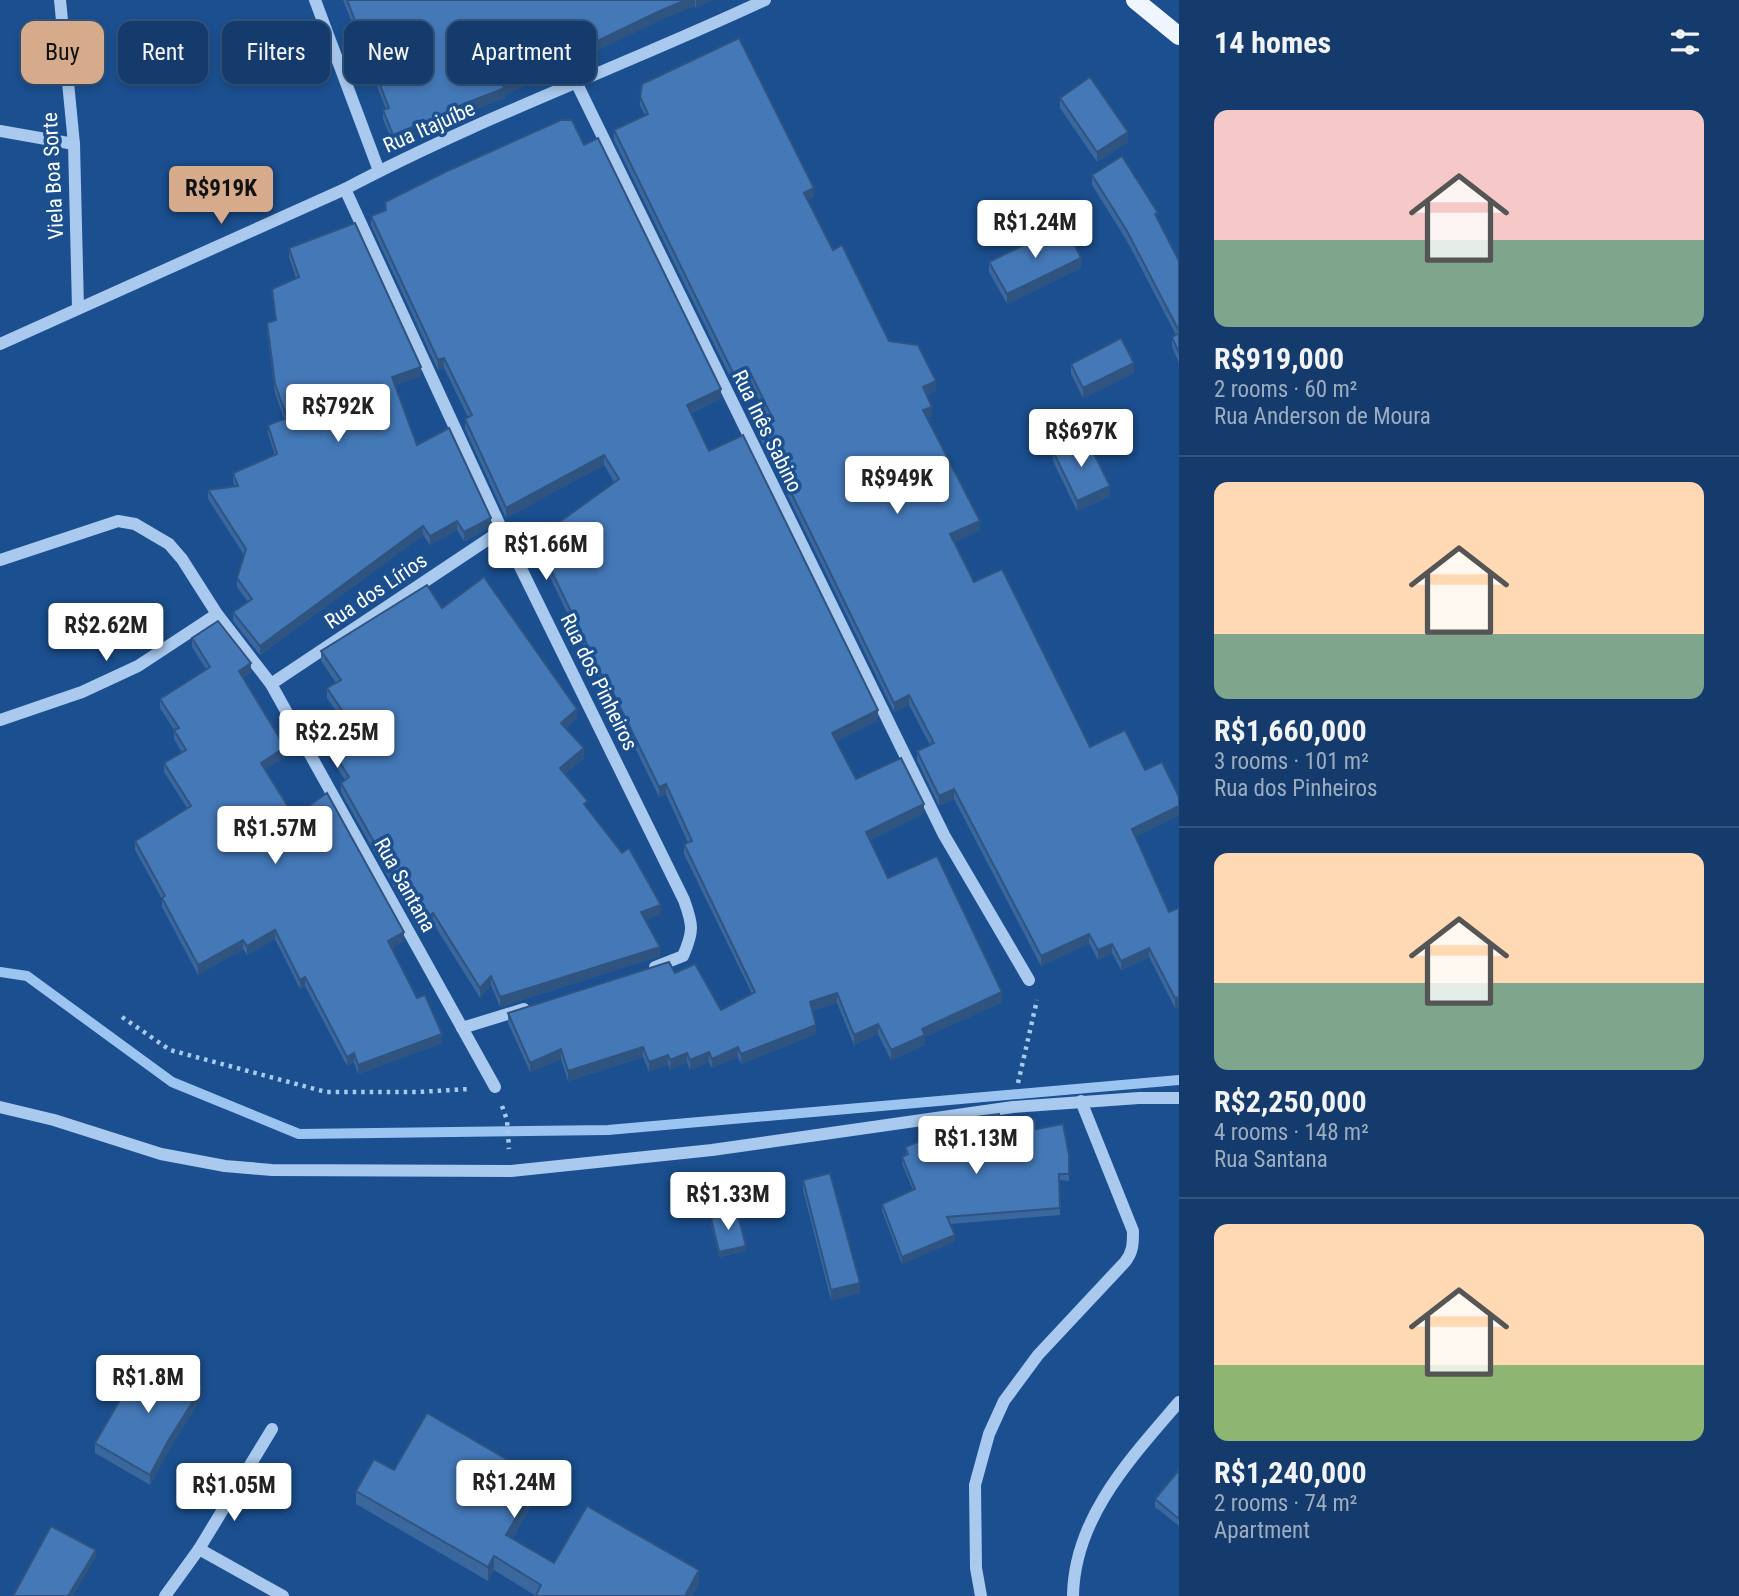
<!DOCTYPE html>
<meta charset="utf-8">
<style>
:root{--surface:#143b6b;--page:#1d4271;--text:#f1f3f6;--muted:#9dadc1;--line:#33557e;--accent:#d6ab8b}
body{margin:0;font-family:"Roboto Condensed",sans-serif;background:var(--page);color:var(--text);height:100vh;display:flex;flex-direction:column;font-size:26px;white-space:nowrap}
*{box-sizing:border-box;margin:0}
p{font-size:23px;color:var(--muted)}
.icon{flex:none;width:38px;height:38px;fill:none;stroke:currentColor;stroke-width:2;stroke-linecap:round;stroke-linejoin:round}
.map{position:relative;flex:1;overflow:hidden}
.drawer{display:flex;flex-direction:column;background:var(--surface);width:560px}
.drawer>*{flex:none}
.banner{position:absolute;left:21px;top:21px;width:665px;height:63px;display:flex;gap:14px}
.price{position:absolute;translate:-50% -60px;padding:0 16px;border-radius:7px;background:#fff;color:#222;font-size:23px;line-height:46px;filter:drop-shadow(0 2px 4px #0008)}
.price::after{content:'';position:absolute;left:50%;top:42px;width:21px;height:16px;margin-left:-10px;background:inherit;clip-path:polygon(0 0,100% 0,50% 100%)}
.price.current{background:var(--accent);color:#111}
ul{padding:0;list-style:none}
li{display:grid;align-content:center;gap:14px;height:371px;padding:0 35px}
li+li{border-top:2px solid var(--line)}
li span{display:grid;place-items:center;height:217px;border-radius:14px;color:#555}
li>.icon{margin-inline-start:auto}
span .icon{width:126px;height:126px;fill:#fffc;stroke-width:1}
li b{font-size:30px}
h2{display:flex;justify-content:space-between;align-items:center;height:84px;padding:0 35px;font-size:30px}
.chip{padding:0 24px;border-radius:14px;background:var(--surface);box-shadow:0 4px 10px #0003,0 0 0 2px var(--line);font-size:24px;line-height:63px}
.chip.current{background:var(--accent);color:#111}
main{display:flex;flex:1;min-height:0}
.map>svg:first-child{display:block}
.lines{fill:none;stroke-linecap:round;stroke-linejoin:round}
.stream{stroke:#9cc4f0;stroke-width:10}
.path{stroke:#a9c9ee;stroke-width:4.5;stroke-dasharray:3.5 5;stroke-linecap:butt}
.minor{stroke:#a9c9ee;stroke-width:12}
.major{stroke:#f0f6ff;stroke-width:18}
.wall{fill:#3a679d}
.shaded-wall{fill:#305480}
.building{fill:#4478b7;stroke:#305480;stroke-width:2}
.labels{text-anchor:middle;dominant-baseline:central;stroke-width:7;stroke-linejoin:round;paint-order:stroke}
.street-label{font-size:21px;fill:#fff;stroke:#1b4f8f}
</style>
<main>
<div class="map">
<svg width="1179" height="1596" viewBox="0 0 1179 1596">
<rect width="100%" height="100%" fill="#1b4f8f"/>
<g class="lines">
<!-- stream -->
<polyline class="stream" points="0,972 27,976 172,1082 299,1134 608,1130 1179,1080"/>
<!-- path -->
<g class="path">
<polyline points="122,1017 170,1050 326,1092 418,1092 469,1089"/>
<polyline points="1018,1083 1037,1000"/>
<polyline points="502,1106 507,1120 509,1149"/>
</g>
<!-- minor -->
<g class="minor">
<polyline points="60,0 74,144 78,308"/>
<polyline points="315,0 379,171"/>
<polyline points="576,82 944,835 1029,980"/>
<polyline points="0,131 74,144"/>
<path d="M345,189L502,530L684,900C693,925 694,931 683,956L655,967"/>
<path d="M0,344L345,189C481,117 626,65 765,0"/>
<polyline points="0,560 118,521 135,524 169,544 182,559 217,614 271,684 495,1087"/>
<polyline points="271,684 502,530"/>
<polyline points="0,720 82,692 138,666 217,614"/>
<polyline points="462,1028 524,1009"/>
<polyline points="0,1107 54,1120 161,1154 225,1166 272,1170 511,1171 712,1150 1013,1107 1139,1098 1179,1098"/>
<polyline points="199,1549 283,1596"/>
<polyline points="165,1596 199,1549 272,1429"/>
<path d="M981,1596L976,1568L975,1485L989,1434L1004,1401L1038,1355L1125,1262C1133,1252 1133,1244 1133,1231L1081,1101"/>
<path d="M1073,1596C1074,1518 1131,1458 1179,1402"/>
</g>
<!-- major -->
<polyline class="major" points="1135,0 1179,36"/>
</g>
<!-- wall -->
<g class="wall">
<polygon points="343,0 712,0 696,8 695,6 662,19 505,95 505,98 448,119 448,122 393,144 383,119 383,110 386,109"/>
<polygon points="640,97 814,197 808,200 833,250 889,341 936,390 927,395 932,416 927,418 980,530 954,542 974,582 1090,747 1145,770 1179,797 1179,815 1135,837 1169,912 1179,908 1179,1006 1175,1008 1149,957 1121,970 1112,953 1098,960 1089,943 1041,966 954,799 939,806 917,760 917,751 930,745 909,705 894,712 759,437 759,427 770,422 751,384 737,391 614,140 614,130 645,115 640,106"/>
<polygon points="1060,98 1128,142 1097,162 1060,108"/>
<polygon points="584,145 721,398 691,413 709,451 878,720 836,741 856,779 924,813 870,840 888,878 1002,1002 925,1037 925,1045 891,1060 878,1034 854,1045 837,1003 812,1011 816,1034 741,1064 738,1057 712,1068 709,1062 690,1070 687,1062 670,1070 668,1064 649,1072 643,1057 568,1081 561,1059 530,1072 508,1023 508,1013 675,973 721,1010 752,994 684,854 684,844 688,843 666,794 659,797 608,692 606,694 536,548 536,539 614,482 604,465 506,518 465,429 465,419 468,417 444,368 438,370 371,225 371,216 385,211 385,202"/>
<polygon points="1092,175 1179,261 1179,363 1172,347 1172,337 1176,335 1127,241 1092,185"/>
<polygon points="289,248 421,376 395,385 417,445 491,527 464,541 457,530 430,545 423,535 260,655 233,621 233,612 248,602 237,587 237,578 244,555 208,499 208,490 235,486 233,482 233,473 275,455 268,434 268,425 284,419 275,393 267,332 267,323 275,321 272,289 296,278 289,257"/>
<polygon points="989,262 1081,268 1007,304 989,272"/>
<polygon points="1071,364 1134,373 1083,398 1071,374"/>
<polygon points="1053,451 1110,496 1077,511 1053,461"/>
<polygon points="442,608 577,718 566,728 584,758 565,774 588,809 661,914 646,920 660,956 500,1007 491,985 480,998 433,923 419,932 341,792 341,783 345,780 331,758 331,749 352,734 327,698 327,688 336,683 321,661 321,651"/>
<polygon points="192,638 251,672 243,678 285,757 265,769 294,816 404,941 392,948 417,998 442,1043 358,1074 354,1062 347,1066 305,986 300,989 275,939 247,955 243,949 198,975 162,907 162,899 135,850 135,841 187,808 164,772 164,763 182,753 174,739 174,730 160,708 160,699 206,669 192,647"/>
<polygon points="1000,1123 1036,1129 1069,1155 1069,1181 1059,1180 1060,1215 950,1224 955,1241 902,1264 882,1211 882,1204 913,1190 902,1164 902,1157 906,1155 905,1147 924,1140 923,1130"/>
<polygon points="803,1180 860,1293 831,1300 803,1190"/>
<polygon points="711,1218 746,1251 719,1257 711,1223"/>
<polygon points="202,1397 168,1451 150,1485 95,1453 95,1443"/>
<polygon points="394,1470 539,1492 512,1539 554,1563 699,1584 692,1596 536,1596 494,1570 488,1581 356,1504 356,1491"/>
<polygon points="1179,1470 1179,1526 1155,1507 1155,1499"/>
</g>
<!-- shaded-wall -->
<g class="shaded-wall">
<polygon points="686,0 695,0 695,6 662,19 505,95 505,98 448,119 448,122 393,144 393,135 503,86 662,10"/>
<polygon points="696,0 712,0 696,8"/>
<polygon points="1128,132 1128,142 1097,162 1097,152"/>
<polygon points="814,188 814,197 804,202 804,193"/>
<polygon points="1081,258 1081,268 1007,304 1007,294"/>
<polygon points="444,358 444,368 438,370 438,360"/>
<polygon points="1134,363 1134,373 1083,398 1083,388"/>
<polygon points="421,367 421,376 392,386 392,377"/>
<polygon points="751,374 751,384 737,391 737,381"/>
<polygon points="936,381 936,390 923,396 923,387"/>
<polygon points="721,389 721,398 687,414 687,405"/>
<polygon points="932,407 932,416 923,420 923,410"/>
<polygon points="604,455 604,465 506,518 506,508"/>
<polygon points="1110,486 1110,496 1077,511 1077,501"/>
<polygon points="491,518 491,527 464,541 464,532"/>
<polygon points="457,521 457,530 430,545 430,536"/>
<polygon points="980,521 980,530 950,544 950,534"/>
<polygon points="423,526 423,535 260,655 260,646"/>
<polygon points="251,663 251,672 239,680 239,671"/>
<polygon points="608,682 608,692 606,694 606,684"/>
<polygon points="909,695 909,705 894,712 894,703"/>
<polygon points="577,709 577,718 561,732 561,723"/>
<polygon points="878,710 878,720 832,743 832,733"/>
<polygon points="285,747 285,757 261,772 261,763"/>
<polygon points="584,748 584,758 560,778 560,768"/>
<polygon points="666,784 666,794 659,797 659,787"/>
<polygon points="954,789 954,799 939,806 939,796"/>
<polygon points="924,804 924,813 866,842 866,832"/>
<polygon points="1179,806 1179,815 1132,839 1132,829"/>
<polygon points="661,905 661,914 641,922 641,912"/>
<polygon points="433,913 433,923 419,932 419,922"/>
<polygon points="275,930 275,939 247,955 247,946"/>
<polygon points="404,932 404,941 388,950 388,941"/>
<polygon points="1089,934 1089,943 1041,966 1041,956"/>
<polygon points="243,940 243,949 198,975 198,965"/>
<polygon points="1112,944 1112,953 1098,960 1098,950"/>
<polygon points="660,947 660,956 500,1007 500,997"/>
<polygon points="1149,948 1149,957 1121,970 1121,961"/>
<polygon points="491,976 491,985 480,998 480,988"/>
<polygon points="305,977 305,986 300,989 300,980"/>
<polygon points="1002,992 1002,1002 925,1037 925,1045 891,1060 891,1050 922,1029"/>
<polygon points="837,993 837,1003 810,1012 810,1002"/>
<polygon points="1179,997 1179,1006 1175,1008 1175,998"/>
<polygon points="878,1024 878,1034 854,1045 854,1035"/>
<polygon points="816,1025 816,1034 741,1064 741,1054"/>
<polygon points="442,1034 442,1043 358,1074 358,1065"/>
<polygon points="643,1047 643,1057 568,1081 568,1071"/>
<polygon points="738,1047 738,1057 712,1068 712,1059"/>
<polygon points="561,1049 561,1059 530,1072 530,1063"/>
<polygon points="709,1052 709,1062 690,1070 690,1060"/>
<polygon points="354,1053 354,1062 347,1066 347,1057"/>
<polygon points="687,1053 687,1062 670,1070 670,1060"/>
<polygon points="668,1055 668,1064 649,1072 649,1062"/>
<polygon points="955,1235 955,1241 902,1264 902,1257"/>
<polygon points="746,1246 746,1251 719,1257 719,1252"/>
<polygon points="860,1283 860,1293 831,1300 831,1290"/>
<polygon points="202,1387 202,1397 168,1451 150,1485 150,1475 168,1441"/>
<polygon points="539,1478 539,1492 506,1549 506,1535"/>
<polygon points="96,1550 96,1557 73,1596 68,1596"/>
<polygon points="494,1556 494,1570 488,1581 488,1567"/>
<polygon points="699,1570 699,1584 692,1596 685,1596"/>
</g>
<!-- building -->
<g class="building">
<polygon points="347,0 686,0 662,10 503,86 505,88 448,110 448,112 393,135 383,110 389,108"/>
<polygon points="739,38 814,188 804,193 833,250 842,245 889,341 918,345 936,381 923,387 932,407 923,410 980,521 950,534 974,582 1002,569 1090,747 1125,730 1145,770 1162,762 1179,797 1179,806 1132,829 1169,912 1179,908 1179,997 1175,998 1149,948 1121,961 1112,944 1098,950 1089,934 1041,956 954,789 939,796 917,751 934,743 909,695 894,703 759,427 774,421 751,374 737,381 614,130 648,114 640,97 642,84"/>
<polygon points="1090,77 1128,132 1097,152 1060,98"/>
<polygon points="561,120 572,120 584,145 598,138 721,389 687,405 709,451 743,435 878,710 832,733 856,779 901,758 924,804 866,832 888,878 937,856 1002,992 922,1029 925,1035 891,1050 878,1024 854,1035 837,993 810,1002 816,1025 741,1054 738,1047 712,1059 709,1052 690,1060 687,1053 670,1060 668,1055 649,1062 643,1047 568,1071 561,1049 530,1063 508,1013 669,962 675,973 695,964 721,1010 755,992 684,844 692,841 666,784 659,787 608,682 606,684 536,539 619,479 604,455 506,508 465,419 472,415 444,358 438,360 371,216 386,210 385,202 445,172"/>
<polygon points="1122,156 1158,213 1155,214 1179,261 1179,331 1127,231 1092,175"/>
<polygon points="355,223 421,367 392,377 417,445 449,428 491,518 464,532 457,521 430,536 423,526 260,646 233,612 252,599 237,578 246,549 208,490 238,486 233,473 277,454 268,425 287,418 275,384 267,323 276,320 272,289 299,277 289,248"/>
<polygon points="1065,225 1081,258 1007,294 989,262"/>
<polygon points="1179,333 1179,353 1172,337"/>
<polygon points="1121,338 1134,363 1083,388 1071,364"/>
<polygon points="1085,436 1110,486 1077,501 1053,451"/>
<polygon points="484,577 577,709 561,723 584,748 560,768 588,801 584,804 622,853 629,848 661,905 641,912 660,947 500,997 491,976 480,988 433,913 419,922 341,783 349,777 331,749 356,731 327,688 341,680 321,651 427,585 442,608"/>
<polygon points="218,621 251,663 239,671 285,747 261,763 294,816 327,793 404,932 388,941 417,998 425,995 442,1034 358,1065 354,1053 347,1057 305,977 300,980 275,930 247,946 243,940 198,965 162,898 165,896 135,841 191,806 164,763 186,750 174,730 179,728 160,699 210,667 192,638"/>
<polygon points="999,1114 1000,1123 1035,1119 1036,1129 1063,1124 1069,1155 1069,1174 1059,1174 1060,1208 947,1217 955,1235 902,1257 882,1204 915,1189 902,1157 908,1154 905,1147 925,1139 923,1130 951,1120"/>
<polygon points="830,1173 860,1283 831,1290 803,1180"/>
<polygon points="737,1212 746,1246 719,1252 711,1218"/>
<polygon points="146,1355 202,1387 168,1441 150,1475 95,1443"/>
<polygon points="427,1413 539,1478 506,1535 554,1563 587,1506 699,1570 685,1596 538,1596 536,1595 541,1585 494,1556 488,1567 356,1491 374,1459 394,1470"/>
<polygon points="1179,1470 1179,1519 1155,1499"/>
<polygon points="51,1526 96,1550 68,1596 13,1596"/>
</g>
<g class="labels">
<!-- street labels -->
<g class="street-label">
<text transform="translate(429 127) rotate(-24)">Rua Itajuíbe</text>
<text transform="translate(53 176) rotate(-93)">Viela Boa Sorte</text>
<text transform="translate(767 431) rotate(64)">Rua Inês Sabino</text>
<text transform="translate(376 591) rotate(-34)">Rua dos Lírios</text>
<text transform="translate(599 682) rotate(64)">Rua dos Pinheiros</text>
<text transform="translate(405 885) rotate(61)">Rua Santana</text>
</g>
</g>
</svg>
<b class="price current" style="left:221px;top:226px">R$919K</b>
<b class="price" style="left:1035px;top:260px">R$1.24M</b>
<b class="price" style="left:338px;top:444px">R$792K</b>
<b class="price" style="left:1081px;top:469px">R$697K</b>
<b class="price" style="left:897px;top:516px">R$949K</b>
<b class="price" style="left:546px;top:582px">R$1.66M</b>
<b class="price" style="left:106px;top:663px">R$2.62M</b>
<b class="price" style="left:337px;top:770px">R$2.25M</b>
<b class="price" style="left:275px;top:866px">R$1.57M</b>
<b class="price" style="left:976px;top:1176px">R$1.13M</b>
<b class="price" style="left:728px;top:1232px">R$1.33M</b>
<b class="price" style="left:148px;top:1415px">R$1.8M</b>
<b class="price" style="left:514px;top:1520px">R$1.24M</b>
<b class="price" style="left:234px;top:1523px">R$1.05M</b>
<div class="banner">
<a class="chip current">Buy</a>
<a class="chip">Rent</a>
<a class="chip">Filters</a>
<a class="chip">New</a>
<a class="chip">Apartment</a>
</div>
</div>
<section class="drawer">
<h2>14 homes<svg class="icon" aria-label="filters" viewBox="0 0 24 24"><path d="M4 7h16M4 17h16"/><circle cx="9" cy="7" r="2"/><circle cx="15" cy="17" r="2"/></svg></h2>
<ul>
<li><span style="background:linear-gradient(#f6c9c9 60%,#7fa58c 0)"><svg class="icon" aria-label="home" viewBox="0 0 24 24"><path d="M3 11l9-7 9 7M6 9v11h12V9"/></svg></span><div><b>R$919,000</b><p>2 rooms · 60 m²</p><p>Rua Anderson de Moura</p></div></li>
<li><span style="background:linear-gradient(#ffd9b3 70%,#7fa58c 0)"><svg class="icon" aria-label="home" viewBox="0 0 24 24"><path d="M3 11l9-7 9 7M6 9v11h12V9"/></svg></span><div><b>R$1,660,000</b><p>3 rooms · 101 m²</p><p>Rua dos Pinheiros</p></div></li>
<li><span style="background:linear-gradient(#ffd9b3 60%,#7fa58c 0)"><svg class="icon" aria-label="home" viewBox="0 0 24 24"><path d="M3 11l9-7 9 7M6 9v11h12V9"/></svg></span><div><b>R$2,250,000</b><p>4 rooms · 148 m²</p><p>Rua Santana</p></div></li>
<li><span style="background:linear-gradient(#ffd9b3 65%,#8fb573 0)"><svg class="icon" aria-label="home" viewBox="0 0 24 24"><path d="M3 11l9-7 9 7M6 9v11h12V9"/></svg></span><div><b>R$1,240,000</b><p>2 rooms · 74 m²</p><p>Apartment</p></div></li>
</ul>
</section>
</main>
